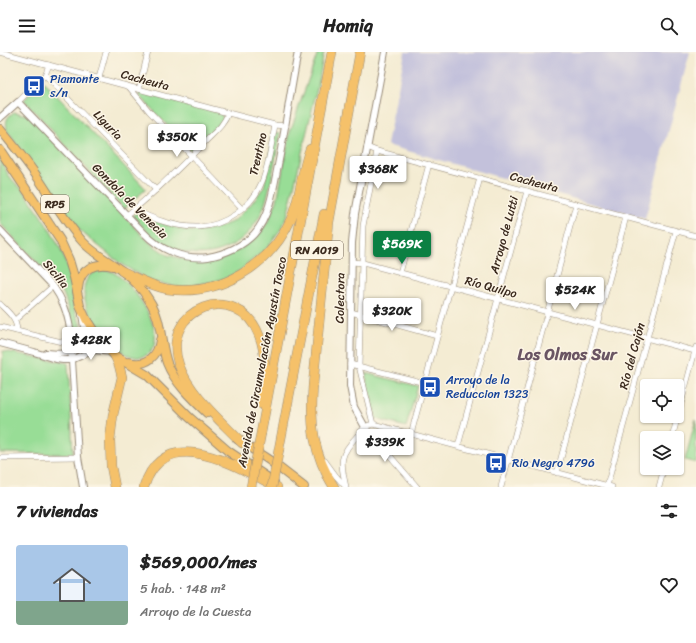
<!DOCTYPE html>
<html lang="es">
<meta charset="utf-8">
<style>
:root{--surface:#fff;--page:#f2f2f2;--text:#222;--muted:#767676;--line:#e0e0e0;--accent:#0b8043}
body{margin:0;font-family:Sriracha,sans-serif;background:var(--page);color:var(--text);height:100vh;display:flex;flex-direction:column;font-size:15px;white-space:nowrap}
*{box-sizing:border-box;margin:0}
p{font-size:13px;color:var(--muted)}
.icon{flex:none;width:22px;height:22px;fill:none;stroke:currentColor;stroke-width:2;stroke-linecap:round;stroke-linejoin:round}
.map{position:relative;height:435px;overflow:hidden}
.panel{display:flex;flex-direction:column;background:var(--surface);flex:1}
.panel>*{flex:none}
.buttons{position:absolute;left:640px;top:327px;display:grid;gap:8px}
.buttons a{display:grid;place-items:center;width:44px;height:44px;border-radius:4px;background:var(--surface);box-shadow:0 1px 3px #0004;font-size:20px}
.price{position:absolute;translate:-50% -34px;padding:0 9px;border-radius:4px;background:#fff;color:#222;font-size:13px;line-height:26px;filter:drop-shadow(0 1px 2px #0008)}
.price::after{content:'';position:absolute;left:50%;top:24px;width:12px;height:9px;margin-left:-6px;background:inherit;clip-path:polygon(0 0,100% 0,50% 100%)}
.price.on{background:var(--accent);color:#fff}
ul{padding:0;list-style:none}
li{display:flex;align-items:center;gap:12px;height:100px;padding:0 16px}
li+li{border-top:1px solid var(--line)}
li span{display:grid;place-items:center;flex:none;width:112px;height:80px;border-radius:4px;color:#555}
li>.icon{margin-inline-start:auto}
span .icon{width:48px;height:48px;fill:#fffc;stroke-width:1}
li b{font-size:17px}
h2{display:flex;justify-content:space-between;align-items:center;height:48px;padding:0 16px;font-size:17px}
header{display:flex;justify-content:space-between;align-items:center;height:52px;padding:0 16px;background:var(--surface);font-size:18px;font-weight:800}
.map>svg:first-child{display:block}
.industrial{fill:#c3c1db}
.green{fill:#98dd96;stroke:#6a845a}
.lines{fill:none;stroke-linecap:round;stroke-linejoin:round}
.minor-casing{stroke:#988b78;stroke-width:6}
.tertiary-casing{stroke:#988b78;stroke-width:8}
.primary-casing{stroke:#988b78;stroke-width:10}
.motorway-casing{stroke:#988b78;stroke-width:10}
.minor{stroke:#fff;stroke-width:5}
.tertiary{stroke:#fff;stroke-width:6}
.primary{stroke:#f5c16b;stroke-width:8}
.motorway{stroke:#f5c16b;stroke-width:9}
.motorway-bridge-casing{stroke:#988b78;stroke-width:10;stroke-linecap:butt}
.motorway-bridge{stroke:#f5c16b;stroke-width:9}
.labels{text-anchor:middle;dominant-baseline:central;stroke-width:3;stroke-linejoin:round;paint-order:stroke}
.shield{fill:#fcf5e5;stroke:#75675a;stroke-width:1}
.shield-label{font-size:11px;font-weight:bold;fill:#3b2a1e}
.transit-label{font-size:12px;fill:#164399;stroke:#fcf5e5;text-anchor:start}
.street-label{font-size:12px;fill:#3b2a1e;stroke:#fcf5e5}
.district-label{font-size:16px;font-weight:bold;fill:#6a5563;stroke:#fcf5e5}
</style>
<header><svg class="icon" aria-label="menu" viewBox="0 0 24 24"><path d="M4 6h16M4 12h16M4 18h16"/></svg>Homiq<svg class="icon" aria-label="search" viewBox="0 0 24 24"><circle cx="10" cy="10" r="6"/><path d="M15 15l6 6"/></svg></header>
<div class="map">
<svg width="696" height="435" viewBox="0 0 696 435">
<rect width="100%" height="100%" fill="#fcf5e5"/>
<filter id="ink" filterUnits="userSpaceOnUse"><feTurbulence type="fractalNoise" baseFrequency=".025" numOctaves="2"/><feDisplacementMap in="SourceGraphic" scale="8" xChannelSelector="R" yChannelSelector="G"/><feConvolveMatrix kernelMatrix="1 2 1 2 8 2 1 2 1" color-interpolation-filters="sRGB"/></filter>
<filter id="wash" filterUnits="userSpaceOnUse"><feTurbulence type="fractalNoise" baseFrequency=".012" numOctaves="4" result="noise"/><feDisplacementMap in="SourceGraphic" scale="16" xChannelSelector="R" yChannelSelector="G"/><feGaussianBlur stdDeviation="0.9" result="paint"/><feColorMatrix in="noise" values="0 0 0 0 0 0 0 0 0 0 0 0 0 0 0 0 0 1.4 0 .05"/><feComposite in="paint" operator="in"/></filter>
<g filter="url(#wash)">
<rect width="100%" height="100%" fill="#f4ecd3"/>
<!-- industrial -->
<polygon class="industrial" points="405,0 690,0 645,167 387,93"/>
<!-- green -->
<g class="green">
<path d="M318,0H324L319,28L288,160L283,174L266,197L239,219L226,226L211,230L182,235L152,230L121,212L79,178L7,79C6,70 5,66 14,60L28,63L150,191L167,203L191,209L206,210L221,207L239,198L258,184L268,170L277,149L290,80Z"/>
<polygon points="42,28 146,137 124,157 24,48"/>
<polygon points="140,41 143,41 220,61 222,63 223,68 191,99 140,44"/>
<path d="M275,80L281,81C277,97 274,113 271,129C268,140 266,152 261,162C242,200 200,213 163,191C151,184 142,174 133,164L136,161L145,166L187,179H199L220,175L234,169L251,152L264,135Z"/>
<path d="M0,103C3,116 12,131 23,137C39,162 58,186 67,214C72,227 72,240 74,253C77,268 86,275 79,291L74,290L73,288L69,257L63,241L53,228L0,171Z"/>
<path d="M98,218C102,218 106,218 110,219C130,226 168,279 151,299C126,330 54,235 98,218Z"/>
<polygon points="3,299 68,311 73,402 0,401 0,348"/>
<polygon points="365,321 418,334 406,375 376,367"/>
<polygon points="696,367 696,411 685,408"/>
</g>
</g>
<g filter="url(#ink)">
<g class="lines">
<!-- minor casing -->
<g class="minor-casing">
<g id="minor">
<polyline points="0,0 228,61 275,73 286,74"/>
<polyline points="45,23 156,138"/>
<polyline points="99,26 106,0"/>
<polyline points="129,35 149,59 242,157"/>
<polyline points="139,37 148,0"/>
<polyline points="18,50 45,23 49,13"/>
<polyline points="367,95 377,99 696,184"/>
<path d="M134,157C151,167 179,176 199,175C224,174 251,156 261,132C268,118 272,89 275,73"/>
<path d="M127,163C154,142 179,116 203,92C212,82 224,74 228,61"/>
<polyline points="352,210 363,211 695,299"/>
<polyline points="400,221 429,112"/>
<path d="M0,252C8,260 17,267 17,279"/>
<polyline points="351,260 437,284"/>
<polyline points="15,268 53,234"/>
<polyline points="0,275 70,292"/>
<polyline points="350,312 425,331"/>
<polyline points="373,372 359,314 363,174 377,99"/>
<polyline points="365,375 417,435"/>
<polyline points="411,382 480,126"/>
<polyline points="672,386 696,295"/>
<polyline points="458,394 527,139"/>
<polyline points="0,406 78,405"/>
<polyline points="325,409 336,424 345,434"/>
<polyline points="557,421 626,165"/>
<polyline points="607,434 676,179"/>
<path d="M346,435C340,409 339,403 358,383C362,378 366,373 373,372L612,435"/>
<polyline points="501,435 576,152"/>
<polyline points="659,435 664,416"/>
</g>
</g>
<!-- tertiary casing -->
<g class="tertiary-casing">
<g id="tertiary">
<path d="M0,66L18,50L143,180C160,198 183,208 208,205C225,202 243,194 254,182C271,163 274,132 279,108C286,72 291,36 298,0"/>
<path d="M0,178L53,234C63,248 67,260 70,276L78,405L83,435"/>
<polyline points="0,291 34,300 56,307 63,308 71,308 94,298 111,300"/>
<path d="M46,301C78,305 89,295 82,263"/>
<polyline points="365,375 354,355 350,334 352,191 355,162 385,0"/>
</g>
</g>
<!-- primary casing -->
<g class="primary-casing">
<g id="primary">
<path d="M0,77C12,92 25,107 36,123C51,145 65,170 83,190C94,202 109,209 122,219C133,227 142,236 149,248C162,267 160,290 167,311C175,331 192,347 207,361"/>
<polyline points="0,98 60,188 69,208 74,225 80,254 86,267 100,289 115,304 147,323 189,365 228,399 274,430"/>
<path d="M78,236C80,216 95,210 113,214"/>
<path d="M129,310C147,315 158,304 160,288"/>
<polyline points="237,387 269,408 304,435"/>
</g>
</g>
<!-- motorway casing -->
<g class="motorway-casing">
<g id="motorway">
<path d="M122,219C137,226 151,234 167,237C219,245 270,214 291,167C301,145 301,120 310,97"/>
<polyline points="261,381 332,0"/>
<path d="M242,391C221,369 189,342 179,313C159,256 237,227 259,283C268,304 264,330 261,352"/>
<polyline points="279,397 324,162"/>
<polyline points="115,435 111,414 110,388 113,363 122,325 119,313 115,304"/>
<path d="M144,435C165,368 239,416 277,435"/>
<path d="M334,435C313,402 310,372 313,333L329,170L360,0"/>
</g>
</g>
<!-- minor -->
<use href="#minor" class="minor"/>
<!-- tertiary -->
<use href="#tertiary" class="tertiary"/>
<!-- primary -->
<use href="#primary" class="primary"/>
<!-- motorway -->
<use href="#motorway" class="motorway"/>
<!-- motorway-bridge casing -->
<g class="motorway-bridge-casing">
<g id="motorway-bridge">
<polyline points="251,435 261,381"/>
<polyline points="272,435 279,397"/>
</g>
</g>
<!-- motorway-bridge -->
<use href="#motorway-bridge" class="motorway-bridge"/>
</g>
</g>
<!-- icons -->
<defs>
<g id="bus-square" transform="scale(1.15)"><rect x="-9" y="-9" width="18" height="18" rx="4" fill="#1a4fb4" stroke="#fcf5e5"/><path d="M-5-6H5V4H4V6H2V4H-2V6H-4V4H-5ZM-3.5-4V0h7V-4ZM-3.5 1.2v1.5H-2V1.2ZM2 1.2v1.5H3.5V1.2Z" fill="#fff"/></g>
</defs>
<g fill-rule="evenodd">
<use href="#bus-square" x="34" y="34"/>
<use href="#bus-square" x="430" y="335"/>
<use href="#bus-square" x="496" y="411"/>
</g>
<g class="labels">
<!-- shield labels -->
<g class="shield">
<rect x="41" y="143" width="28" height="18" rx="3"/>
<rect x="291" y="189" width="52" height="18" rx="3"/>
</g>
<g class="shield-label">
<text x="55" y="152">RP5</text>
<text x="317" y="198">RN A019</text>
</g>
<!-- transit labels -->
<g class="transit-label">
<text x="50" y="27">Piamonte<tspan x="50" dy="14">s/n</tspan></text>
<text x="446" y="328">Arroyo de la<tspan x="446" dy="14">Reduccion 1323</tspan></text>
<text x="512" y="411">Rio Negro 4796</text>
</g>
<!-- street labels -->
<g class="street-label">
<text transform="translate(145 28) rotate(15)">Cacheuta</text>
<text transform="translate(108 73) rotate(46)">Liguria</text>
<text transform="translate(258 102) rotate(-77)">Trentino</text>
<text transform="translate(534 130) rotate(15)">Cacheuta</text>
<text transform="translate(130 149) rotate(45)">Gondola de Venecia</text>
<text transform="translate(504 183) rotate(-75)">Arroyo de Lutti</text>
<text transform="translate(56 222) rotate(51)">Sicilia</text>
<text transform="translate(491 235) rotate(15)">Río Quilpo</text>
<text transform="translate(340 246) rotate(-89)">Colectora</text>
<text transform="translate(632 304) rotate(-75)">Río del Cajón</text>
<text transform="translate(262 310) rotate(-79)">Avenida de Circunvalación Agustín Tosco</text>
</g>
<!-- district labels -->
<g class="district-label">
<text x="567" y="302">Los Olmos Sur</text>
</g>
</g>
</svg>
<div class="buttons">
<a><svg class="icon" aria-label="locate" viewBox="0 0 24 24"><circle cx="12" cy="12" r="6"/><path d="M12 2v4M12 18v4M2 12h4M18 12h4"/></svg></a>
<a><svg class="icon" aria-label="layers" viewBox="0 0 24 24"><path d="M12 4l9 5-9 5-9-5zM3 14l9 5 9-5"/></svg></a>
</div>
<b class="price" style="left:177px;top:106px">$350K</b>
<b class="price" style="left:378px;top:138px">$368K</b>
<b class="price on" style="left:402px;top:213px">$569K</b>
<b class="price" style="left:575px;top:259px">$524K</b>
<b class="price" style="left:392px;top:280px">$320K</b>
<b class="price" style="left:91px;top:309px">$428K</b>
<b class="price" style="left:385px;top:411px">$339K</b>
</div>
<section class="panel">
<h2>7 viviendas<svg class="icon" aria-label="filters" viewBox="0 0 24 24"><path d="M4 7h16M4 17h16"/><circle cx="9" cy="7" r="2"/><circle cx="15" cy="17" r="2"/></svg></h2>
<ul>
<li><span style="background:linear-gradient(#a9c7e8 70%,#7fa58c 0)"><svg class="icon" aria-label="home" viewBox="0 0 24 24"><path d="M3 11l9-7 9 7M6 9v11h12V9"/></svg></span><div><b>$569,000/mes</b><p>5 hab. · 148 m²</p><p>Arroyo de la Cuesta</p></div><svg class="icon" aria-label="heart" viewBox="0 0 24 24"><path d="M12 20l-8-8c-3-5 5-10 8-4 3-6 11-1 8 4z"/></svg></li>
</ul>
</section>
